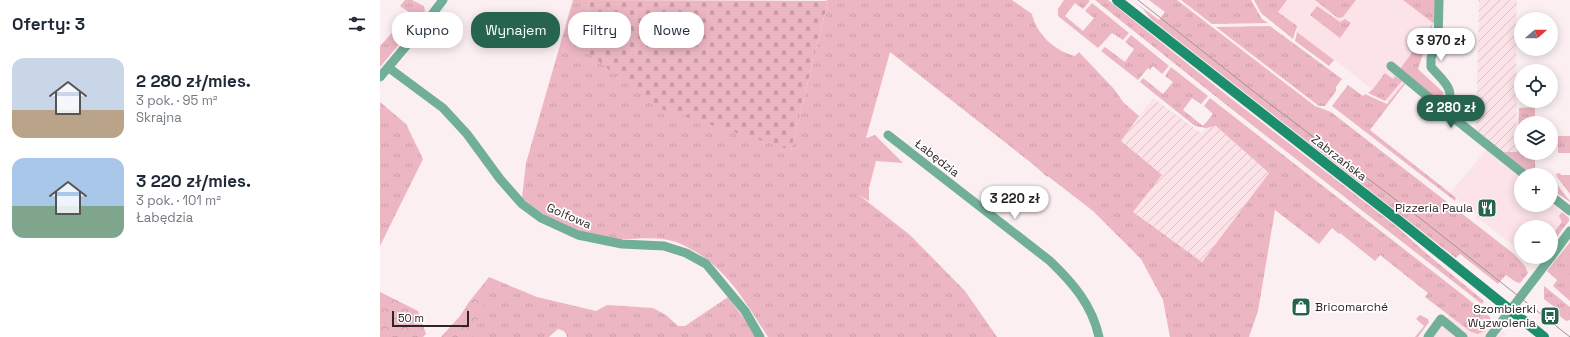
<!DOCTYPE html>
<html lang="pl">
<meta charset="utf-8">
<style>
:root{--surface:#fff;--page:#f2f2f3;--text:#1f2937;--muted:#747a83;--accent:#27644f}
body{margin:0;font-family:"Space Grotesk",sans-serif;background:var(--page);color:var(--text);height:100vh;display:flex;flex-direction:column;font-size:15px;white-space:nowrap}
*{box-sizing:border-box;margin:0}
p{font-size:13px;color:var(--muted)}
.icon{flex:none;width:22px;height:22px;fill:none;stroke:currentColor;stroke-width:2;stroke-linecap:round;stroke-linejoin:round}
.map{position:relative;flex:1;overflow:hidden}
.panel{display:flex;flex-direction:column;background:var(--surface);width:380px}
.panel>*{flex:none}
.top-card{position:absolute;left:12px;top:12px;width:380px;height:36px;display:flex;gap:8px}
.needle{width:26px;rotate:70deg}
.tools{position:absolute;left:1134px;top:12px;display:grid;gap:8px}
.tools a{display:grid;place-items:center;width:44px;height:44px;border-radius:50%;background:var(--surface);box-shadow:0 2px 10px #0003;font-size:20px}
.scale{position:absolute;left:12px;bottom:10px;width:77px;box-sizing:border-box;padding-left:4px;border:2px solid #2f2426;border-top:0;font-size:11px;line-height:14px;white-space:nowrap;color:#2f2426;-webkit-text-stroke:3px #fff;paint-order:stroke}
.price{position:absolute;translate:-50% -34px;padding:0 9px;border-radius:14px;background:#fff;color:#222;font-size:13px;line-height:26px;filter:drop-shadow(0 1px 2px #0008)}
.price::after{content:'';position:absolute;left:50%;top:24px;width:12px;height:9px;margin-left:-6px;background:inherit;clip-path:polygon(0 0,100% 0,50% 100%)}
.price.selected{background:var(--accent);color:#fff}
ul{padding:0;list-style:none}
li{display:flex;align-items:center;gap:12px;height:100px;padding:0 12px}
li span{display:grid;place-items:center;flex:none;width:112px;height:80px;border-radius:12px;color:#555}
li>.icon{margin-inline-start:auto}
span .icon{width:48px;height:48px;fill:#fffc;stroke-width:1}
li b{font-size:17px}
h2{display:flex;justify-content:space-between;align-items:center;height:48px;padding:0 12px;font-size:17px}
.chip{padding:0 14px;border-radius:16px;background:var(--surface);box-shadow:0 2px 10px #0003;font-size:14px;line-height:36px}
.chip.selected{background:var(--accent);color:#fff}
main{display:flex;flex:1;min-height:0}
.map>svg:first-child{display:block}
.built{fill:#fbe3e8}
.industrial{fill:url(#industrial-furrows)}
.grass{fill:url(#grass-tufts)}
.forest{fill:url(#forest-crowns)}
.cemetery{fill:url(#cemetery-stones)}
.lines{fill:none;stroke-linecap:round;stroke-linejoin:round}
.street{stroke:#72af98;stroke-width:9}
.secondary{stroke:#1c8e6d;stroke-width:10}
.tram{stroke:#9f9395;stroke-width:1}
.labels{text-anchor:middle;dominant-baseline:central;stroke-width:3.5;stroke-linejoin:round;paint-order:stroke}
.street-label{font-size:12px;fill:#2f2426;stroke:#fff}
.poi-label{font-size:12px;fill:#2f2426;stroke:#fff;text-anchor:end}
</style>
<main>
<section class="panel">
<h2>Oferty: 3<svg class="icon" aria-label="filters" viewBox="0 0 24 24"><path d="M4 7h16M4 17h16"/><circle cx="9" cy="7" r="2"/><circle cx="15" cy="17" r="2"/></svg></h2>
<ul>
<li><span style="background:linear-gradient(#c9d6e8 65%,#b9a48a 0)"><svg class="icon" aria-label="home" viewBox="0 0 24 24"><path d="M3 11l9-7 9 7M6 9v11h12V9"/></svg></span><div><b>2 280 zł/mies.</b><p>3 pok. · 95 m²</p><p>Skrajna</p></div></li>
<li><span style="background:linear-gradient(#a9c7e8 60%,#7fa58c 0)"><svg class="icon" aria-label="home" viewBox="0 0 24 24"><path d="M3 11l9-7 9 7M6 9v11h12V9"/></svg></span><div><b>3 220 zł/mies.</b><p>3 pok. · 101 m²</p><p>Łabędzia</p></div></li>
</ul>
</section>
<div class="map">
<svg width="1190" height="337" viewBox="0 0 1190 337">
<defs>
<pattern id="industrial-furrows" width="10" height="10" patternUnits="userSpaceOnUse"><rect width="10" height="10" fill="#fbe3e8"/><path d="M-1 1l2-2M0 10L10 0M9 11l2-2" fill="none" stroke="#d7c3c7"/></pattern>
<pattern id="grass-tufts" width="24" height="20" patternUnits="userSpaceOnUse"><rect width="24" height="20" fill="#ecb7c2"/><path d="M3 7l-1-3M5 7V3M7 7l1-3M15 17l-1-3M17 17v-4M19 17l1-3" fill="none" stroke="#cb9da7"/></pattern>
<pattern id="forest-crowns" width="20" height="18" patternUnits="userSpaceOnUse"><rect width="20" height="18" fill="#ecb7c2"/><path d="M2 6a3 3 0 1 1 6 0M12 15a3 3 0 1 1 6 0" fill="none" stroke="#cb9da7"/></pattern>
<pattern id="cemetery-stones" width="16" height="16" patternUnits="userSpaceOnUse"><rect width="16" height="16" fill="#ecb7c2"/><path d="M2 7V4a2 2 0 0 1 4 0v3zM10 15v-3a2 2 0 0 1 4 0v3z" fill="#cb9da7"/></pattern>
</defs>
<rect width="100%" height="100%" fill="#fbeff1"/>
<!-- built -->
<g class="built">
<polygon points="888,0 1048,0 1053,23 1015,76 1025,84 1010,103 915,30 914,33"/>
<polygon points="1107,149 1141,178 1141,205 1171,205 1171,203 1189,218 1171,240 1171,227 1141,227 1141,251 1096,217 1097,215 1070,193"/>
<polygon points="1069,315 1091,332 1098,334 1104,331 1111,322 1126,334 1121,337 1053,337"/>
</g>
<!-- industrial -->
<g class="industrial">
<polygon points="1099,0 1137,0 1136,29 1137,152 1124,152 1096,130"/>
<polygon points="773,98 822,134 826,128 836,126 889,173 822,262 753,212 741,141"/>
</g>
<!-- grass -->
<g class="grass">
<polygon points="25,0 32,0 44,6 45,11 41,18 0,67 0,46 30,13 20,6"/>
<path d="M193,0H210L198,46L411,150L448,1L445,0H632L652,14C656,34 675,51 695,56L699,52L734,89L744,103L759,116L741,141L782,175L753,212L822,262L889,173L836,126L826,128L815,126L760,82L763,78L783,94L793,82L785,76L791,67L828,96L821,104L812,98L803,110L823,126L833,114L824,106L830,98L1083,295L1110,317L1111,322L1104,331L1098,334L1091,332L1045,297L1048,293L1000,255L995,261L960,233L959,234L952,228L939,244L895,210L878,311L869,337H790L783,300L761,259L713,211L669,177L666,176L654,165L510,52L486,138L495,135L523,163L496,161L489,188V201L479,195L530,235L585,291L617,337H388C363,298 342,260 296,242C279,236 259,239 242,239C218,238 195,232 174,221C163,214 152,206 142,198L146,163Z"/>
<polygon points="684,0 708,0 710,1 703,9 695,3 685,16 703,31 714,18 705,11 712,3 749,33 743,40 732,33 718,48 678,16 678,9"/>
<polygon points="715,0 728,0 849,97 1017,227 1047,254 1104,301 1102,304 844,103"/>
<polygon points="752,0 779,20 785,12 769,0 797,0 935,106 951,112 1134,254 1145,266 1148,273 1140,283 1136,282 1126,275 1118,284 1080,254 1076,258 771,19 763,9"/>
<polygon points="801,0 871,0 882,19 888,23 832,24"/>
<polygon points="874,0 907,0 898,12 917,26 913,39 881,13"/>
<polygon points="935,0 976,0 963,17 958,18"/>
<polygon points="1023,0 1055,0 1055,22 1053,23 1038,69 1064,93 1058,100 1020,69 1053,23"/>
<polygon points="937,6 960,22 965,19 971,23 960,38 930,15"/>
<polygon points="890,26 962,79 956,87 956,91 945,106 939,106 836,27"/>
<polygon points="917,32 954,60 949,66 915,41"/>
<polygon points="751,35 789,66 782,74 773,66 770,70 768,68 758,80 721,51 725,47 745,62 754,49 745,42"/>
<polygon points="1005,73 1013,79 1015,76 1022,81 1005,101 988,93 993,89"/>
<polygon points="1024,83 1025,84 990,130 1070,193 1076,198 1075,201 952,106 968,85 983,96 985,94 1007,104"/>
<polygon points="0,102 26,124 43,159 0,246"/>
<polygon points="1155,107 1155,123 1141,123 1141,135 1138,133 1139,108"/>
<rect x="1178" y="136" width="12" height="17"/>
<polygon points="1138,141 1141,143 1141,153 1155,153 1155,168 1146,170 1124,152 1137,152"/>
<polygon points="1180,173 1181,175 1190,175 1190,194 1177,177 1176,174"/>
<polygon points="1175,182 1190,201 1190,202 1171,189 1171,183"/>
<polygon points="1182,212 1189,218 1189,221 1171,244 1171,236 1182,222 1179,216"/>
<polygon points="1190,242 1190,301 1173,286 1177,280 1167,271"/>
<path d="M109,277L157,297L216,311L227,305L273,308L286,315L298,326H305L348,297L371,328L376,337H187C186,332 183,330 178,329L169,337H61L80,316L89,302Z"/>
<polygon points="1164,286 1190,307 1190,320 1186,321 1175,312 1177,309 1164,299"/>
<polygon points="1040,315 1048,319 1049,322 1038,337 1035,337 1044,326 1036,319"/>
</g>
<!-- forest -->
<g class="forest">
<polygon points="0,292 38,311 46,334 43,337 0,337"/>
<polygon points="95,295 107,298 99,315 93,337 63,337 81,317"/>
</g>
<!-- cemetery -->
<polygon class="cemetery" points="210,0 448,1 411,150 281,109 198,46"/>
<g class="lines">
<!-- street -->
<g class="street">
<path d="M1059,0L1058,42L1051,58V67C1065,83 1077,89 1065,111"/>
<polyline points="1011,66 1065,111 1145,175"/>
<polyline points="9,68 63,108 87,134 120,179 142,204 161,218 198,235 242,244 284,246 306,253 326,264 365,311 380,337"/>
<polyline points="0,77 47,21 63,0"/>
<path d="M508,135L670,261C693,283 712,305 719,337"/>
<polyline points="1171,196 1190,211"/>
<polyline points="1171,257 1190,231"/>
<polyline points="1048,337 1061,319 1083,337"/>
<polyline points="1110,337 1171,257"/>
</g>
<!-- secondary -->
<polyline class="secondary" points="737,0 1018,220 1164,337"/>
<!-- tram -->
<polyline class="tram" points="758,0 873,91 1041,219 1190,337"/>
</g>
<!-- icons -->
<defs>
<g id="restaurant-square" transform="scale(1)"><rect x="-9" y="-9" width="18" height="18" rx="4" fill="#27644f" stroke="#fff"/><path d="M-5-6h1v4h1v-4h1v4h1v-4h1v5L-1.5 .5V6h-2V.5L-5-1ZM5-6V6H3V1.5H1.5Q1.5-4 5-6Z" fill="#fff"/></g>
<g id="shop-square" transform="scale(1)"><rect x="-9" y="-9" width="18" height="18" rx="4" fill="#27644f" stroke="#fff"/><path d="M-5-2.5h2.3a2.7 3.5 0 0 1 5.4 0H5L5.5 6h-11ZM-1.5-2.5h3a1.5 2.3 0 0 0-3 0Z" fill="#fff"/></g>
<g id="bus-square" transform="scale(1)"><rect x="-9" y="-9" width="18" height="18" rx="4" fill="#27644f" stroke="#fff"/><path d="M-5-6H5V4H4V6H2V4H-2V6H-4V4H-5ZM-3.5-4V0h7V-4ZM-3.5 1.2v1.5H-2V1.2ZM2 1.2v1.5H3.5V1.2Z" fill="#fff"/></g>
</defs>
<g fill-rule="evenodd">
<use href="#restaurant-square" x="1107" y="208"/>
<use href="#shop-square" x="921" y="307"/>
<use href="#bus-square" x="1170" y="316"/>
</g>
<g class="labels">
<!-- street labels -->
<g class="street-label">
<text transform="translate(557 158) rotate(38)">Łabędzia</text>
<text transform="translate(959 158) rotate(38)">Zabrzańska</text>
<text transform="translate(189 216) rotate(23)">Golfowa</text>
</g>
<!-- poi labels -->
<g class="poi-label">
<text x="1093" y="208">Pizzeria Paula</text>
<text x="935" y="307" text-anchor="start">Bricomarché</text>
<text x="1156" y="309">Szombierki<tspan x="1156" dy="14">Wyzwolenia</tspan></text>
</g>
</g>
</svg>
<div class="tools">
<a><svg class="needle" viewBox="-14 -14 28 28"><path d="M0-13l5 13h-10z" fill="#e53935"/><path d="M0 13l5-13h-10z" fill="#747a83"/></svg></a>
<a><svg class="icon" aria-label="locate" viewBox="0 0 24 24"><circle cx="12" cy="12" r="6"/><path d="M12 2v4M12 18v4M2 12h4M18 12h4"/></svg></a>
<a><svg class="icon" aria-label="layers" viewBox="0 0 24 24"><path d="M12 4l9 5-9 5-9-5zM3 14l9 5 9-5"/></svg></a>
<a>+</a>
<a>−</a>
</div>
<div class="scale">50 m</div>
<b class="price" style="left:1061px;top:62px">3 970 zł</b>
<b class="price selected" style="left:1071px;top:129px">2 280 zł</b>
<b class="price" style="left:635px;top:220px">3 220 zł</b>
<div class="top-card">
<a class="chip">Kupno</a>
<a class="chip selected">Wynajem</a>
<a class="chip">Filtry</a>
<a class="chip">Nowe</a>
</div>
</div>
</main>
